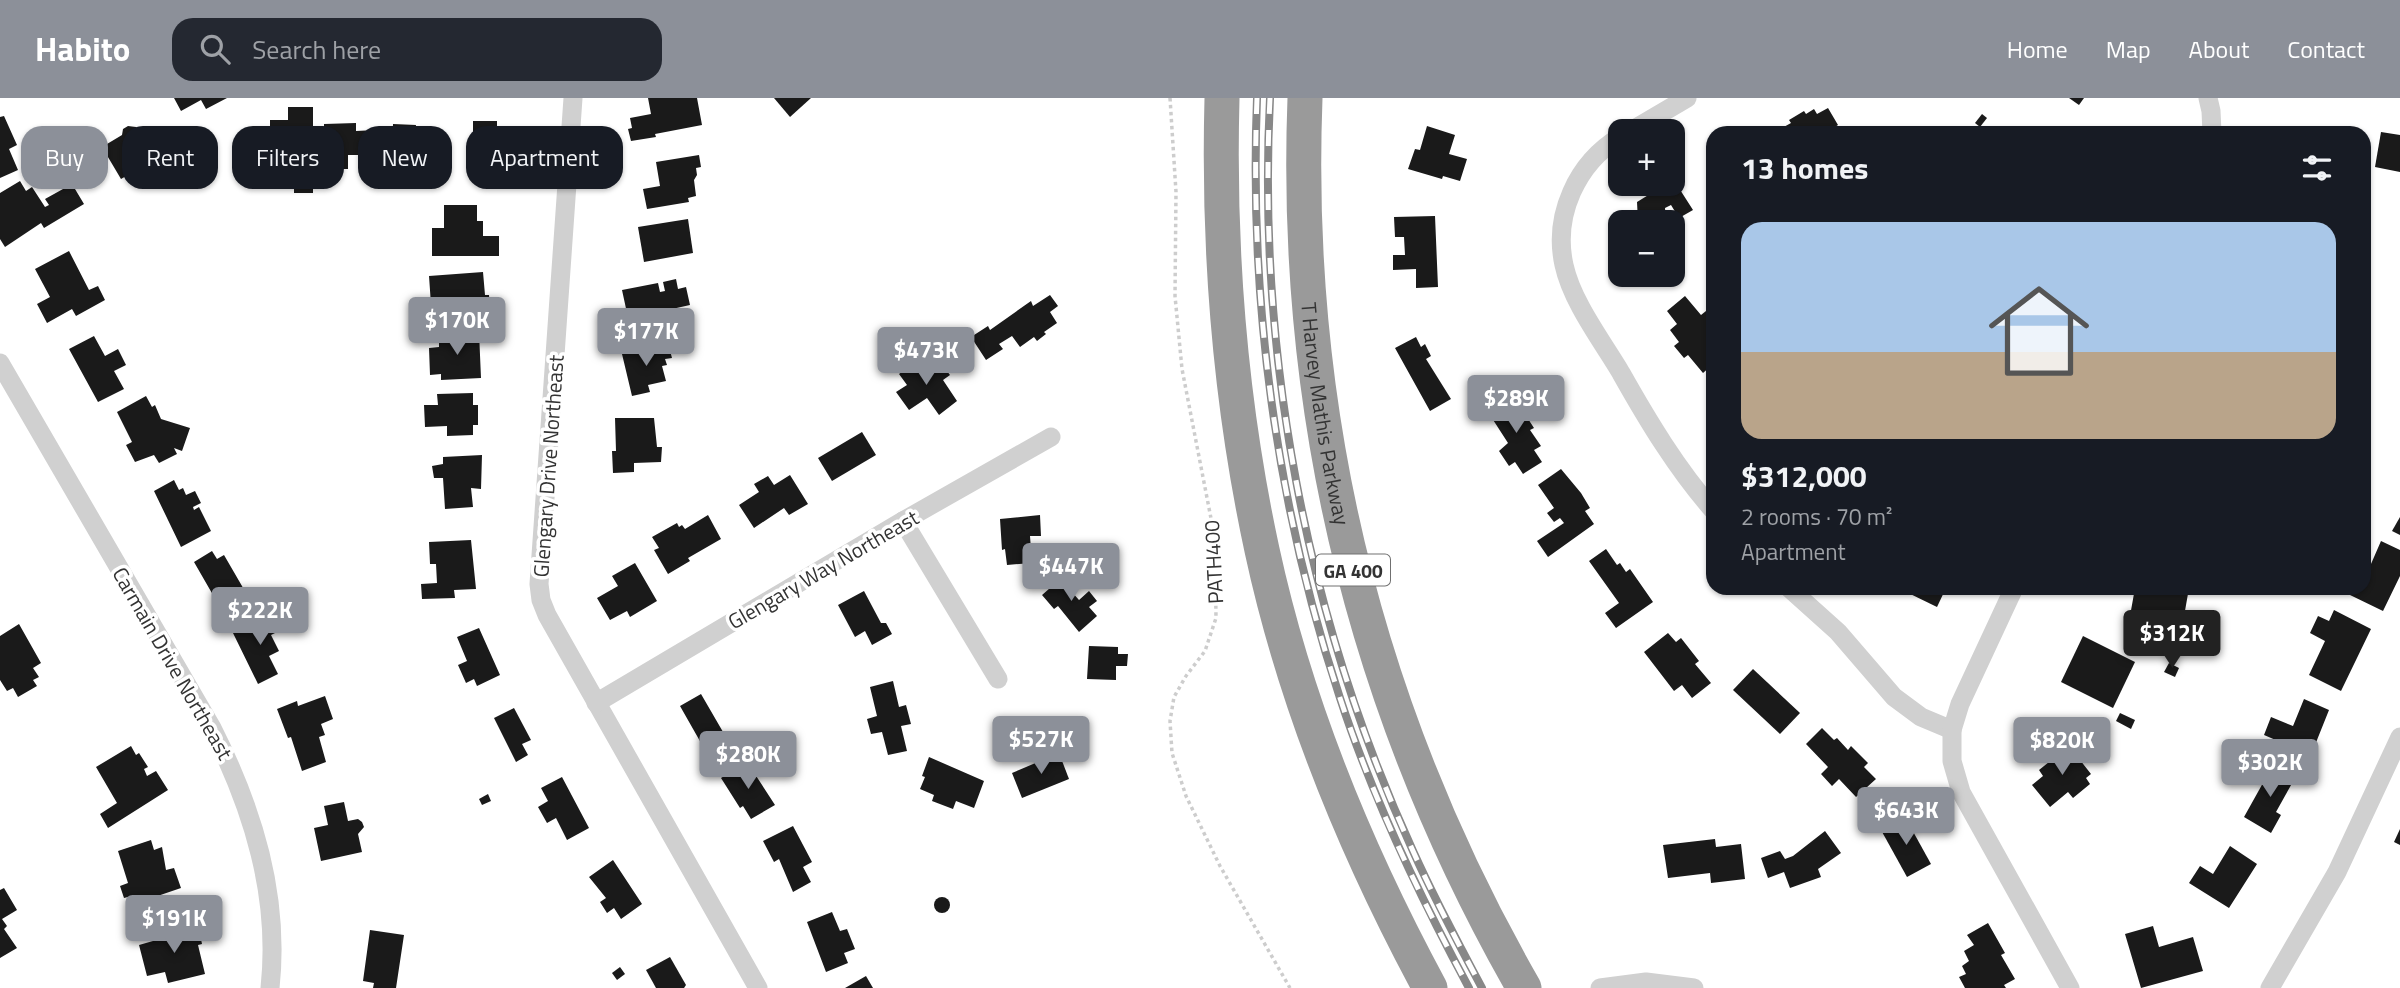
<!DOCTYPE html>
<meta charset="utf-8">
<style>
:root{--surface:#171b24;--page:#242831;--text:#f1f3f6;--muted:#9ea1a6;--line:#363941;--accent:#8c9099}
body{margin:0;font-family:"Titillium Web",sans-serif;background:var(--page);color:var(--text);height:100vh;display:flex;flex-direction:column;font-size:26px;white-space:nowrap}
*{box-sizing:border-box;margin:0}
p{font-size:23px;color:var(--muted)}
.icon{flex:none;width:38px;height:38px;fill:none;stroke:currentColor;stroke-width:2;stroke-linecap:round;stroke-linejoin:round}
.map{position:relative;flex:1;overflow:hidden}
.details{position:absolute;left:1706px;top:28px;width:665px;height:469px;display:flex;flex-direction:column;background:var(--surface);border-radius:21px;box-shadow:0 2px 5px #0004}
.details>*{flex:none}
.top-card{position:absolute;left:21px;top:28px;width:665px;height:63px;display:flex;gap:14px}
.buttons{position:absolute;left:1608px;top:21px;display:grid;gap:14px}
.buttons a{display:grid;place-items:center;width:77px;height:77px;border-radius:14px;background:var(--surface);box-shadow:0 2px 5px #0004;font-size:35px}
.price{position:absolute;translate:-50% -60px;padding:0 16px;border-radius:7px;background:var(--accent);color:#fff;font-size:23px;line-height:46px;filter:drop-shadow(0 2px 4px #0008)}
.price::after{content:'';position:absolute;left:50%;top:42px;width:21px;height:16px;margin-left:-10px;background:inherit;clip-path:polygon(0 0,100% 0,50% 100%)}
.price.current{background:#222;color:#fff}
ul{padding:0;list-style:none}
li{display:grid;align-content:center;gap:14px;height:371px;padding:0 35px}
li+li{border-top:2px solid var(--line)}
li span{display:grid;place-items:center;height:217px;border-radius:21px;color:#555}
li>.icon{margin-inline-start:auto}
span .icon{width:126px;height:126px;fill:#fffc;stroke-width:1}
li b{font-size:30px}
h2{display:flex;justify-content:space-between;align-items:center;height:84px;padding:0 35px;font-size:30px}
.pill{padding:0 24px;border-radius:21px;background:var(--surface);box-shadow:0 2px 5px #0004;font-size:24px;line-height:63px}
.pill.current{background:var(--accent);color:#fff}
header{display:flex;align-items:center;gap:42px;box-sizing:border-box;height:98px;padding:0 35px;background:var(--accent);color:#fff}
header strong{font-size:33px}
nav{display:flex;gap:38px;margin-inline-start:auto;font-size:24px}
.search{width:490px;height:63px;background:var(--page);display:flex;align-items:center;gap:18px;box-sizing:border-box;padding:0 24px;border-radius:21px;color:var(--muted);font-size:26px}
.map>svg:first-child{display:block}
.building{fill:#1a1a1a}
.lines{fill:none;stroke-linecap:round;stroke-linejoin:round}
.path{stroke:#cdcdcd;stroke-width:3.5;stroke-dasharray:3.5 3.5;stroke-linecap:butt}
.minor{stroke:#d0d0d0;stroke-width:19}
.motorway{stroke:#9a9a9a;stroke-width:35}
.rail-casing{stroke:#888;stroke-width:8}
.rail{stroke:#fff;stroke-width:5;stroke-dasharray:16;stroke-linecap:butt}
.labels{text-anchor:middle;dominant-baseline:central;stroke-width:7;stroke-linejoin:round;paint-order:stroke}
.shield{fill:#fff;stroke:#707070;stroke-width:2}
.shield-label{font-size:19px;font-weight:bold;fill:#333}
.street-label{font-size:21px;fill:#333;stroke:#fff}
</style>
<header>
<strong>Habito</strong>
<div class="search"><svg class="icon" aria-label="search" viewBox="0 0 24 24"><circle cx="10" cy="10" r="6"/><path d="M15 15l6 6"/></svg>Search here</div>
<nav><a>Home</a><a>Map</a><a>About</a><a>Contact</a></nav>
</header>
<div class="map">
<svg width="2400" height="890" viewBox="0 0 2400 890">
<rect width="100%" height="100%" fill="#fff"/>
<!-- building -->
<g class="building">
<polygon points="174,0 227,0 206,11 201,2 181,13"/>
<polygon points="648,0 697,0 702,27 655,36 656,39 631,43 628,31 632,30 630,20 651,16"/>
<polygon points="774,0 811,0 790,19"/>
<polygon points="2069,0 2084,0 2079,7"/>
<polygon points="288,9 313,9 313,95 294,95 294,64 288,64 288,48 270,47 270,22 288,22"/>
<polygon points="1828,10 1838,27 1826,35 1785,35 1782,30 1791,25 1789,22 1804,13 1806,16 1814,11 1817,16"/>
<polygon points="1982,16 1987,20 1980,29 1975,25"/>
<polygon points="4,18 17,47 9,51 18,72 0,80 0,19"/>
<polygon points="473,23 497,23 497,39 520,39 520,67 473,67"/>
<polygon points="356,25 356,33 376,32 377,57 348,57 348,71 324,71 324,26"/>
<polygon points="393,26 416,27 415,35 439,37 437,78 412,76 412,81 395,80 396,61 392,61"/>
<polygon points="128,28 136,29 150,53 169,42 180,61 160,73 162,78 150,85 144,77 136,79 133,74 121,81 102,49 122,37 123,31"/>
<polygon points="1427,28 1455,37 1449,56 1467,61 1460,83 1443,78 1442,81 1408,71 1415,51 1420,52"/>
<polygon points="2381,34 2400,37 2400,74 2375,69"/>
<polygon points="699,57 701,69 696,70 697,77 694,82 696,98 688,100 689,104 647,111 643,91 660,88 656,64"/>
<polygon points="20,83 26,93 32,89 45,109 49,107 45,101 72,86 84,106 44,130 41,125 5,149 0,141 0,95"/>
<polygon points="1677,87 1693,112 1679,120 1671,107 1665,110 1666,124 1638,124 1637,104 1663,88 1667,93"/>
<polygon points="444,107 477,107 477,123 483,123 483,138 499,138 499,158 432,158 432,130 444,130"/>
<polygon points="1435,118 1438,189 1416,190 1416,171 1393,172 1393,157 1405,157 1404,139 1395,139 1394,119"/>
<polygon points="688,121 693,155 644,164 638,129"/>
<polygon points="69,153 89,192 98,188 105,202 76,218 72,211 47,225 37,206 50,199 35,171"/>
<polygon points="483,174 485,197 489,197 490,214 474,215 474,218 432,221 429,178"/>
<polygon points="1634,177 1660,177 1660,181 1635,182"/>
<polygon points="676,181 678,191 686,189 690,207 663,213 665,221 630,229 622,192 658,185 660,194 665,193 663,184"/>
<polygon points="1050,197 1058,208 1050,214 1057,225 1044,234 1046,236 1037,243 1034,239 1020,249 1012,238 999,246 1003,251 986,262 971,239 988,228 990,232 1031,203 1033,208"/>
<polygon points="1685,198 1701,217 1706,213 1713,222 1713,233 1711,235 1713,238 1713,266 1703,275 1688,257 1684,260 1674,248 1679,244 1670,232 1677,226 1667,213"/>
<polygon points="479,234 481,280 441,282 441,276 430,277 429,250 439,249 439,236"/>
<polygon points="94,238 105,258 118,251 126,267 114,273 124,291 98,304 69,251"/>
<polygon points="1416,239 1421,249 1425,246 1431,258 1426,261 1451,301 1430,313 1395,250"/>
<polygon points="668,245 672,260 665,261 667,267 662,268 666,283 648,287 650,294 632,298 622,256"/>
<polygon points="918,262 925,273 939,263 950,277 943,282 957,303 939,317 927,300 909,312 896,294 907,287 899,276"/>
<polygon points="473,295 473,307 478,307 478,327 473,327 473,337 447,338 447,328 425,329 424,307 438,307 437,296"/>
<polygon points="146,298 152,309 155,307 161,321 190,330 182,353 174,350 177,356 159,365 154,357 135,364 126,347 132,344 117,314"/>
<polygon points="1513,298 1534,330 1530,332 1541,348 1534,352 1542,364 1523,376 1515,364 1509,368 1499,353 1508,345 1488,314"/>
<polygon points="615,320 654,320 657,349 662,349 661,364 634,365 634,374 613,375 612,353 616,353"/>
<polygon points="862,334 876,357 832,383 818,360"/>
<polygon points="482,357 481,391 471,390 473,409 445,411 443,380 434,380 432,368 443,366 443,359"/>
<polygon points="1561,371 1581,395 1590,410 1585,413 1594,426 1548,459 1537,443 1564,425 1560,420 1554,424 1547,415 1554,410 1538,387"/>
<polygon points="790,377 808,406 789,417 784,410 754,430 739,407 759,394 754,386 768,378 774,387"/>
<polygon points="174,382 179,392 183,390 186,397 195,393 201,405 193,409 194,412 199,409 211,433 181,449 154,393"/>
<polygon points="708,417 721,441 688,460 690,463 668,476 654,452 659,450 652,439 677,425 679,429 682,427 685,431"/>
<polygon points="1040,417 1041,438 1030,438 1032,465 1007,467 1005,451 1002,452 1000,421"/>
<polygon points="2400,419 2400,437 2392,433"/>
<polygon points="471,442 476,491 454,492 455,500 422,501 421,486 437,485 436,466 430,466 429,444"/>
<polygon points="2381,443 2400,452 2400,478 2383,513 2350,497 2354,490 2364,490 2364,482"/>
<polygon points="1606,451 1617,467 1620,465 1626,474 1630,471 1653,504 1616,530 1605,515 1619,505 1589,463"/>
<polygon points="212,453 217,461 224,457 253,507 231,520 216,495 213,497 194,464"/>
<polygon points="635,465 657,503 630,519 627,513 610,522 597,500 618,488 612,478"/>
<polygon points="1065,477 1075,489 1071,493 1079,502 1089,493 1097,503 1089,509 1097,518 1079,534 1058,508 1054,511 1042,497"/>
<polygon points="1898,490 1946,490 1937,509"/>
<polygon points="2135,490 2189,490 2179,547 2170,545 2168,553 2153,550 2157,523 2130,518"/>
<polygon points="864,493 881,525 886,525 892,536 872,547 865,533 855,539 838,507"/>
<polygon points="2334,512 2371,531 2341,593 2309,577 2325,543 2310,535 2318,518 2329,523"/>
<polygon points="273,516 281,532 271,537 279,553 269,558 278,576 258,586 233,535"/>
<polygon points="19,526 41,565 33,570 39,579 33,582 37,588 18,599 13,590 7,593 0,582 0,538"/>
<polygon points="479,530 500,577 477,588 474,581 466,585 458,567 467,563 457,539"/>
<polygon points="1668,535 1676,544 1681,540 1699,563 1695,566 1711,585 1692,600 1682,587 1674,593 1644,554"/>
<polygon points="2083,538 2135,564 2113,610 2061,584"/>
<polygon points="1089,548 1118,549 1118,556 1128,556 1127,568 1116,568 1116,582 1087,581"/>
<polygon points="2169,565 2179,570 2175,579 2164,574"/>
<polygon points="1753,571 1800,615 1780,636 1733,592"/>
<polygon points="893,583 899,609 906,607 911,626 901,628 907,653 888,657 882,634 871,636 867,621 877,618 870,589"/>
<polygon points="701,596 730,646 712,656 709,649 705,652 680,608"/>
<polygon points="325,598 333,621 321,626 325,637 319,639 326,664 302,673 291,639 288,640 277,611 297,603 298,608"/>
<polygon points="2304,601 2329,612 2311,657 2264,637 2271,619 2293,628"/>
<polygon points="514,610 531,642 522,646 528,657 516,664 494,620"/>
<polygon points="2120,615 2135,622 2131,631 2116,623"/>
<polygon points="1822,630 1834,642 1837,640 1848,652 1851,648 1868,665 1864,669 1876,681 1856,699 1839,681 1832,688 1821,676 1828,669 1806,646"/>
<polygon points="131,648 136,657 139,655 148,669 144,671 147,678 156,673 168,692 108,730 100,716 117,705 96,669"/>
<polygon points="2069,648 2091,676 2086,680 2090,686 2073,700 2068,694 2050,709 2032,687 2043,678 2039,672"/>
<polygon points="1059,655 1069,681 1022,700 1012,675"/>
<polygon points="929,659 984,683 974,710 956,703 953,711 932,703 934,697 920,691 925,679 922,678"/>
<polygon points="747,664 775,707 751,721 743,708 740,710 721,680"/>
<polygon points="2273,667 2295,680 2276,714 2281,717 2271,735 2244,719"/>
<polygon points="562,679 589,730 567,742 556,720 547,725 538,709 548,703 541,690"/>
<polygon points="488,696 491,703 482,707 479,701"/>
<polygon points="344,704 348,723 358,721 362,724 364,729 358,736 362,754 321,763 314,730 328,727 324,708"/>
<polygon points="1905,719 1931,766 1907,779 1881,732"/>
<polygon points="793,728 812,764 803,769 811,784 793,794 779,761 774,764 763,743"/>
<polygon points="2400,731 2400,747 2394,744"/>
<polygon points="1825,733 1841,755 1818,771 1821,779 1790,790 1784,774 1768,780 1761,760 1780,753 1785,761 1793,758"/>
<polygon points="1715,741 1716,749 1741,746 1745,781 1711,785 1710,775 1668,780 1663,747"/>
<polygon points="151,742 154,752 162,749 166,772 174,770 181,790 134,806 132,798 124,800 120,788 128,785 118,753"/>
<polygon points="2230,748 2257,766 2229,810 2189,785 2200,768 2213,776"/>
<polygon points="613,762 642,806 621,821 614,810 607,815 600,804 606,800 589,779"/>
<polygon points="4,790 17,812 2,821 7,828 4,831 17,850 0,860 0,792"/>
<circle cx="942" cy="807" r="8"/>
<polygon points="832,814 840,833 847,831 855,851 844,855 848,865 826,874 807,824"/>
<polygon points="1988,825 2005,855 2001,857 2015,881 2004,887 2006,890 1965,890 1959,879 1966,876 1962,868 1969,863 1964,853 1974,847 1967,837"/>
<polygon points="198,827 202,846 198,847 205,876 168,885 165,874 147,878 139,847 153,843 152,839"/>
<polygon points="2153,828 2159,849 2193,839 2203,873 2141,890 2125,836"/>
<polygon points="370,832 404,837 396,890 373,890 374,885 363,883"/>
<polygon points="670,859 686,887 684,890 656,890 646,872"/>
<polygon points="620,869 625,876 617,882 612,875"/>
<polygon points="866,878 873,890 845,890"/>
</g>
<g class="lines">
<!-- path -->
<polyline class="path" points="1170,0 1176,94 1175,198 1182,271 1215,441 1216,520 1205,553 1186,578 1174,599 1170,623 1172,655 1186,698 1220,768 1290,890"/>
<!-- minor -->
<g class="minor">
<polyline points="573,0 539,486 541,502 547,517 758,890"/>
<polyline points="2208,0 2211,13 2212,35"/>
<polyline points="1631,33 1687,0"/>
<path d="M1620,39C1577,65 1553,117 1564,167C1572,204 1602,243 1621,275C1648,323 1677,371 1713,412"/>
<path d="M0,265L212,630C253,711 280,798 270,890"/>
<polyline points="903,423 998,581"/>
<polyline points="1789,490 1838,534 1894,599 1921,619 1952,632 1960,606 2014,490"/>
<polyline points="596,605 903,423 1051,339"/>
<polyline points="1952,632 1952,663 1961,694 2070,890"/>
<polyline points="1600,890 1646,884 1694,890"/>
<polyline points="2270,890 2337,774 2400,639"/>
</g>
<!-- motorway -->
<g class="motorway">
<path d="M1222,0C1218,151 1230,304 1262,452C1295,605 1356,753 1430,890"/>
<path id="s1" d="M1305,0C1293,317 1366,614 1524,890"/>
</g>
<!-- rail casing -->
<g class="rail-casing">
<g id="rail">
<path d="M1257,0C1249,203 1276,407 1340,600C1373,701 1419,797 1469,890"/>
<path d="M1270,0C1257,257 1306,519 1413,753C1434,800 1458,845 1482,890"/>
</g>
</g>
<!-- rail -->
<use href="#rail" class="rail"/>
</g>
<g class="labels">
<!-- shield labels -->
<rect class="shield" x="1316" y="456.5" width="74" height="31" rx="5"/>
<g class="shield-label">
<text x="1353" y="472">GA 400</text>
</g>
<!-- street labels -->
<g class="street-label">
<text stroke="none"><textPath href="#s1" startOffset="317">T Harvey Mathis Parkway</textPath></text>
<text transform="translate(548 368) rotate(-86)">Glengary Drive Northeast</text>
<text transform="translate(1213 464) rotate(-93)">PATH400</text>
<text transform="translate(823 471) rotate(-30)">Glengary Way Northeast</text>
<text transform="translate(173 565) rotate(60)">Carmain Drive Northeast</text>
</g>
</g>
</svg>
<div class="buttons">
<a>+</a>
<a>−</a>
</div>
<b class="price" style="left:457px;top:259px">$170K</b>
<b class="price" style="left:646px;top:270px">$177K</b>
<b class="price" style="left:926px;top:289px">$473K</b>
<b class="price" style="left:1516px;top:337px">$289K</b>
<b class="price" style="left:1071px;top:505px">$447K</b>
<b class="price" style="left:260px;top:549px">$222K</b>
<b class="price current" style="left:2172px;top:572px">$312K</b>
<b class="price" style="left:1041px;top:678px">$527K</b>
<b class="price" style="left:2062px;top:679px">$820K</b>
<b class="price" style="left:748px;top:693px">$280K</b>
<b class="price" style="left:2270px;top:701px">$302K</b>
<b class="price" style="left:1906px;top:749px">$643K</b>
<b class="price" style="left:174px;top:857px">$191K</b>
<div class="top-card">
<a class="pill current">Buy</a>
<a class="pill">Rent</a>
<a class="pill">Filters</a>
<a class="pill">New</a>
<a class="pill">Apartment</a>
</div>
<section class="details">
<h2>13 homes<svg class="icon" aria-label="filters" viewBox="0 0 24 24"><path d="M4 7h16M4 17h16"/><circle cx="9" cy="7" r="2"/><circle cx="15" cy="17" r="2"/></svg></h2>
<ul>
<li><span style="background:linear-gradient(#a9c7e8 60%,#b9a48a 0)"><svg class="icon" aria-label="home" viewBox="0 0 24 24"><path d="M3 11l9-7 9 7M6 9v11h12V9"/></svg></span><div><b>$312,000</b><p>2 rooms · 70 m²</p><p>Apartment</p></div></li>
</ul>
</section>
</div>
